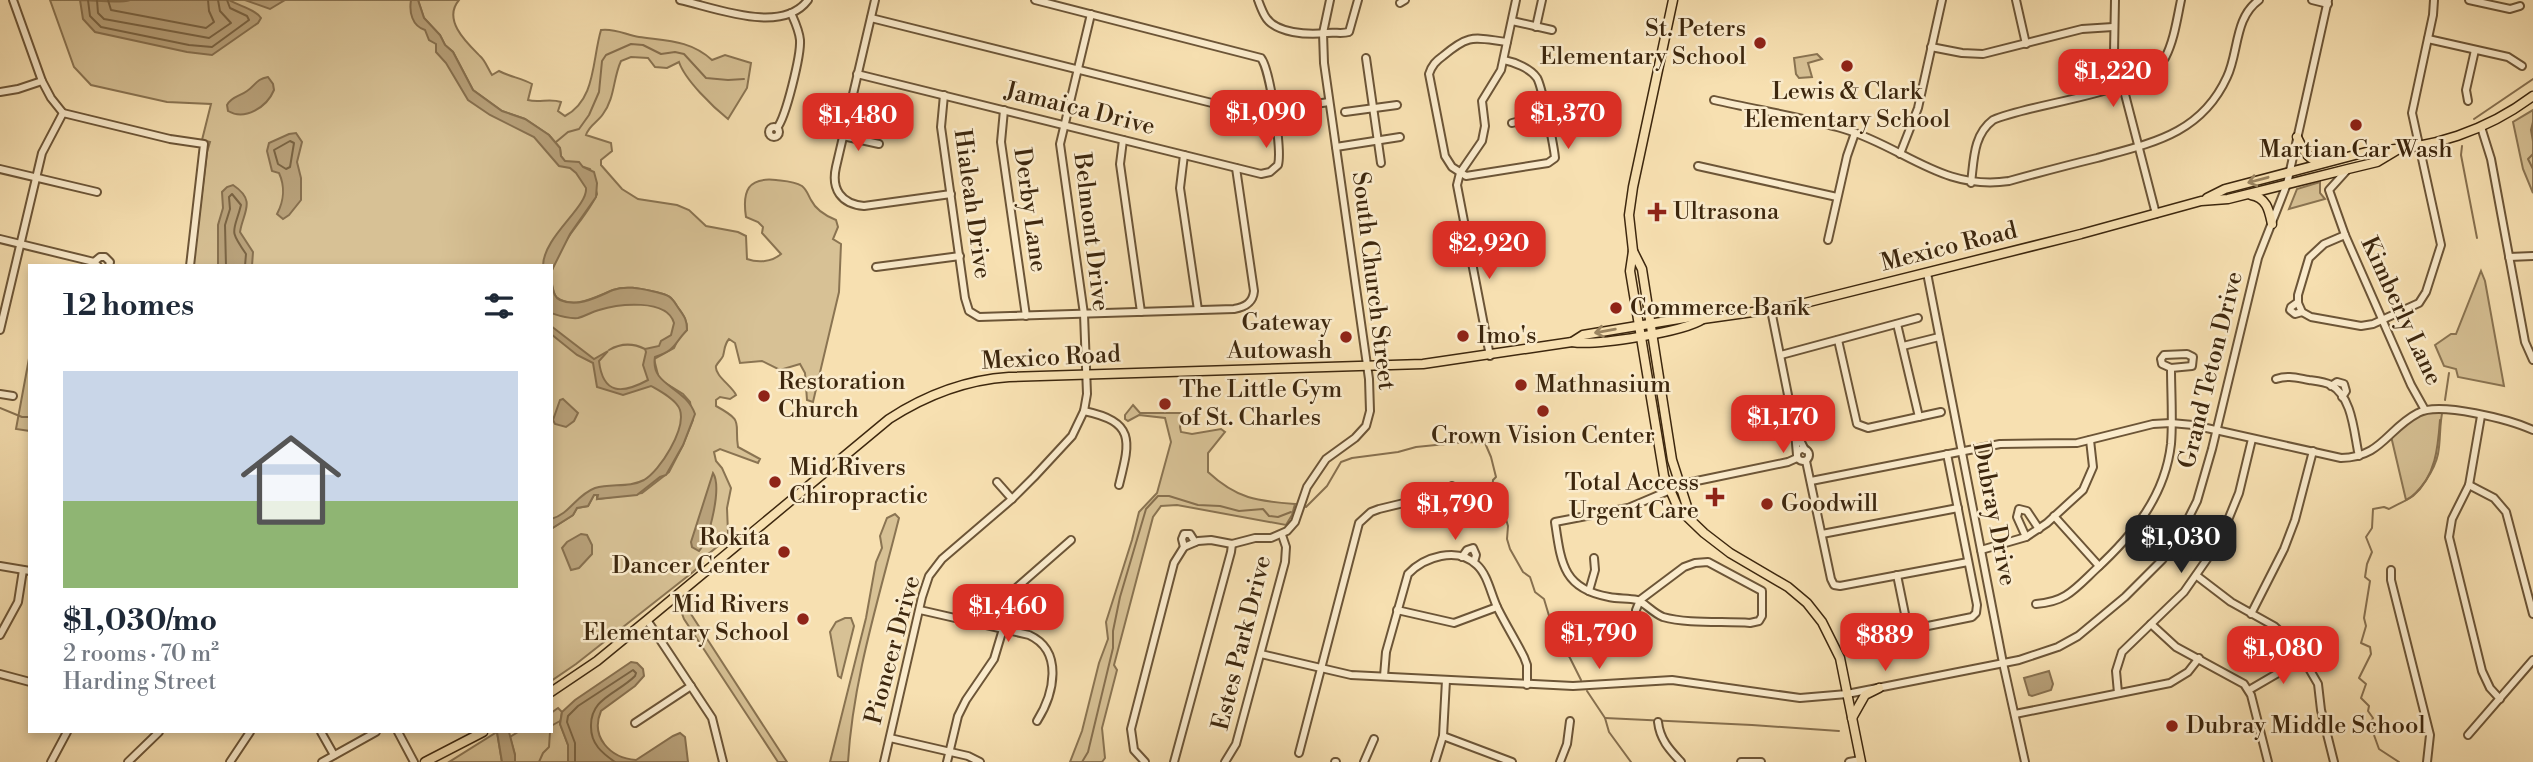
<!DOCTYPE html>
<meta charset="utf-8">
<style>
:root{--surface:#fff;--page:#f2f2f3;--text:#1f2937;--muted:#747a83;--line:#e0e1e3;--accent:#d93025}
body{margin:0;font-family:"Libre Bodoni",serif;background:var(--page);color:var(--text);height:100vh;display:flex;flex-direction:column;font-size:26px;white-space:nowrap}
*{box-sizing:border-box;margin:0}
p{font-size:23px;color:var(--muted)}
.icon{flex:none;width:38px;height:38px;fill:none;stroke:currentColor;stroke-width:2;stroke-linecap:round;stroke-linejoin:round}
.map{position:relative;flex:1;overflow:hidden}
.details{position:absolute;left:28px;top:264px;width:525px;height:469px;display:flex;flex-direction:column;background:var(--surface);border-radius:0px;box-shadow:0 4px 10px #0003}
.details>*{flex:none}
.price{position:absolute;translate:-50% -60px;padding:0 16px;border-radius:14px;background:var(--accent);color:#fff;font-size:23px;line-height:46px;filter:drop-shadow(0 2px 4px #0008)}
.price::after{content:'';position:absolute;left:50%;top:42px;width:21px;height:16px;margin-left:-10px;background:inherit;clip-path:polygon(0 0,100% 0,50% 100%)}
.price.current{background:#222;color:#fff}
ul{padding:0;list-style:none}
li{display:grid;align-content:center;gap:14px;height:371px;padding:0 35px}
li+li{border-top:2px solid var(--line)}
li span{display:grid;place-items:center;height:217px;border-radius:0px;color:#555}
li>.icon{margin-inline-start:auto}
span .icon{width:126px;height:126px;fill:#fffc;stroke-width:1}
li b{font-size:30px}
h2{display:flex;justify-content:space-between;align-items:center;height:84px;padding:0 35px;font-size:30px}
.map>svg:first-child{display:block}
.green{fill:#d7c195;stroke:#8a7452;stroke-width:2}
.water{fill:#b8a17a;stroke:#87704f;stroke-width:2}
.lines{fill:none;stroke-linecap:round;stroke-linejoin:round}
.shore{stroke:#7a6444;stroke-width:2}
.stream{stroke:#87704f;stroke-width:2}
.minor-casing{stroke:#6c5537;stroke-width:10}
.major-casing{stroke:#3d270e;stroke-width:11}
.minor{stroke:#faebcc;stroke-width:6}
.major{stroke:#f7e0b1;stroke-width:8}
.oneway{stroke:#9a8460}
.poi-dot{fill:#8f2418;stroke:#faebcc;stroke-width:2.5}
.labels{text-anchor:middle;dominant-baseline:central;stroke-width:5;stroke-linejoin:round;paint-order:stroke}
.poi-label{font-size:24px;fill:#3d270e;stroke:#faebcc;text-anchor:start}
.street-label{font-size:24px;fill:#3d270e;stroke:#faebcc}
</style>
<div class="map">
<svg width="2533" height="762" viewBox="0 0 2533 762">
<rect width="100%" height="100%" fill="#f7e0b1"/>
<filter id="stains"><feTurbulence type="fractalNoise" baseFrequency=".00286" numOctaves="4"/><feColorMatrix values="0 0 0 0 .2 0 0 0 0 .09 0 0 0 0 .02 0 0 0 .5 -.17"/></filter>
<radialGradient id="worn" r=".72"><stop offset=".6" stop-color="#630" stop-opacity="0"/><stop offset="1" stop-color="#630" stop-opacity=".3"/></radialGradient>
<!-- green -->
<g class="green">
<polygon points="50,0 414,0 420,16 475,98 521,125 557,157 576,167 592,196 548,266 193,266 207,152 210,142 202,140 211,104 167,102 91,85 74,67"/>
<path d="M418,0H459C442,20 467,43 480,56C485,60 488,69 492,75L499,71C510,77 522,78 532,84L528,100C539,103 550,98 561,102L558,111L565,116C596,100 592,60 601,30C615,28 626,35 639,37C667,41 690,40 712,60L725,55L751,63L747,88L728,119C713,107 685,80 679,62L667,68L655,67L648,58L631,57L621,61C613,78 615,98 603,114C598,122 589,125 586,135L611,143L612,151L601,160V165L622,189L638,199L677,205L689,210L706,226L738,232L746,236L747,259C758,263 772,262 781,254L762,233L763,227L758,222L746,217C742,191 748,177 776,180C785,181 794,181 802,186C807,190 808,195 811,200C816,210 826,216 836,220L838,227L833,239L841,244L839,292L813,402L807,400L805,373L800,364L780,370L762,361L740,363L735,343L729,339C724,345 725,349 723,356C722,359 718,362 716,366C714,375 733,387 736,395L730,399L720,397L716,400V406C745,422 734,421 738,447L760,459L758,463L720,449L714,452L716,461L722,468L731,488L727,508L728,533L723,542L701,560L703,563L693,572L576,664L551,681V529L573,515L577,508L588,506L594,495H597V499L642,493L669,472L683,445L693,420L690,402L683,394L659,379L654,359L674,348L679,337L687,330C687,319 683,315 677,306C671,296 668,295 656,292C642,289 627,285 613,290C595,297 574,310 556,297C536,260 584,225 597,194L590,169L565,161L561,156L560,148L549,135L525,119L502,111L473,90L453,52L445,45L440,35L424,18Z"/>
<polygon points="1817,54 1822,59 1808,63 1812,77 1799,78 1796,74 1794,58"/>
<polygon points="2533,110 2533,193 2523,169 2513,122"/>
<polygon points="2320,182 2320,193 2325,199 2289,209 2297,189"/>
<polygon points="2481,271 2485,281 2504,386 2458,377 2456,369 2444,366 2435,345 2451,334 2456,334"/>
<polygon points="606,301 666,304 680,327 655,352 649,370 684,404 680,443 648,483 598,492 551,524 551,302 553,305"/>
<polygon points="30,353 30,431 16,429"/>
<path d="M1133,405L1140,413H1183L1180,427L1181,432L1192,434L1221,429L1225,432L1208,453V472C1237,499 1257,501 1295,504L1292,515L1286,525L1177,505L1161,506L1153,517L1114,665L1117,670L1102,728L1105,758L1102,762H1070L1082,731L1099,663L1108,639L1106,622L1132,540L1139,512L1157,493L1171,442L1165,418L1139,415L1128,421L1125,419V415Z"/>
<path d="M2443,409C2439,424 2441,439 2438,454C2435,469 2420,493 2406,500L2391,436L2415,414Z"/>
<path d="M895,514L899,518C879,598 853,679 848,762H830L866,618L876,562L882,548L880,536L887,518Z"/>
<polygon points="684,608 687,608 787,762 778,762 684,619 681,611"/>
<polygon points="845,618 851,618 854,626 841,678 838,676 830,632 836,622"/>
<polygon points="558,708 562,712 560,724 568,745 568,762 515,762 515,755 510,737 518,732 551,732 551,713"/>
<polygon points="497,732 502,762 449,762"/>
</g>
<!-- water -->
<g class="water">
<path d="M80,0C95,0 119,4 130,0H229C239,6 255,9 261,18L258,23L212,55L187,52L95,32L83,19Z"/>
<polygon points="245,0 285,0 270,9"/>
<path d="M411,0H418L424,18L440,35L445,45L453,52L473,90L502,111L525,119L549,135L560,148L561,156L565,161L579,162L583,167L594,172L597,183L596,197L570,234L551,272V266H543C543,237 588,207 586,188L576,173L570,168L559,166L534,137L490,115L468,100L446,63L436,52V44L429,40L425,30C412,26 409,12 411,0Z"/>
<path d="M268,77L273,84L274,90C267,107 245,121 228,111L227,105C232,96 239,97 247,91C256,85 256,79 268,77Z"/>
<path d="M296,133L302,142L297,162L301,178V200L289,215L283,219L277,214C284,201 285,186 279,173L272,171L267,151L269,143L289,134Z"/>
<path d="M233,185C257,201 243,212 240,232L253,252L252,266H218V225L223,208L222,192L227,187Z"/>
<path d="M551,281C554,288 552,296 560,300C578,308 597,297 613,290C627,285 642,289 656,292C668,295 671,296 677,306C683,315 687,318 687,330C672,346 677,349 655,357C650,386 685,386 695,414L683,445L666,475L660,477L637,495L597,499L598,495H594L588,506L577,508L573,515L551,529V519C570,514 576,495 595,488C611,483 629,488 644,480C660,471 686,429 680,410C677,400 660,391 651,386L623,395L597,387L593,363L577,355L551,334V326L594,359L608,351L599,361C603,395 622,394 648,380L643,365L646,352L645,349L659,346L661,341L671,335L674,323C667,298 618,304 599,310C591,312 586,316 578,318C568,319 560,316 551,313Z"/>
<polygon points="563,399 578,413 574,421 566,427 555,424 553,420 560,400"/>
<path d="M713,473C722,487 710,538 699,551L692,547L691,542Z"/>
<polygon points="581,534 587,535 592,545 592,554 579,568 571,570 562,548 567,542"/>
<path d="M631,662L637,663L643,669L644,676L635,686L601,711C590,737 610,758 636,760L673,736L680,733L685,737L688,762H568V745L560,724L562,712L575,700Z"/>
<polygon points="2049,671 2053,684 2051,690 2032,696 2029,695 2024,678"/>
<polygon points="497,732 509,732 515,755 515,762 502,762"/>
</g>
<g class="lines">
<!-- shore -->
<g class="shore">
<polyline points="88,0 90,16 101,27 189,45 212,47 249,20 247,16 230,8 227,0"/>
<polyline points="97,0 98,13 104,19 209,38 231,23 220,11 218,0"/>
<polyline points="108,0 111,10 206,28 214,22 209,11 208,0"/>
<polygon points="290,141 294,143 290,167 286,169 278,164 274,150"/>
<path d="M226,266L225,225L230,209L229,197L232,194L241,205C234,233 228,228 246,254L245,266"/>
<path d="M575,762V743L567,722L568,716L578,706L633,670L636,673L635,676C617,694 590,698 591,727C591,744 602,753 615,762"/>
</g>
<!-- stream -->
<g class="stream">
<polyline points="2474,119 2533,79"/>
<polyline points="2533,122 2531,130 2533,141"/>
<polyline points="556,142 568,132 579,129 589,115 599,92 602,61 606,55 631,44 643,45 661,54 675,52 684,54 706,78 728,80 744,79"/>
<polyline points="2462,146 2461,155 2477,238"/>
<polyline points="2533,154 2528,159 2533,169"/>
<path d="M609,350C621,343 633,343 645,349"/>
<polyline points="2445,400 2449,373"/>
<polyline points="0,408 22,417 30,417"/>
<path d="M1306,507L1327,486L1341,462L1352,458L1398,452L1416,447L1466,442L1485,443L1491,457L1496,477L1493,480C1492,490 1495,503 1503,509L1508,526L1507,539L1510,549L1523,572L1530,577L1535,592L1544,599L1556,639L1570,658L1581,680"/>
<polyline points="1587,691 1605,718 1609,732 1631,762"/>
<polyline points="1605,718 1752,725 1839,731"/>
<polyline points="551,726 560,721"/>
<polyline points="539,762 543,753 549,747 550,732"/>
<polyline points="1082,762 1088,752 1113,648 1113,631 1120,597 1146,509 1158,496 1169,496 1198,505 1220,506 1239,511 1263,509 1269,516 1278,517 1291,512"/>
<path d="M2399,762L2379,749L2370,724L2373,718L2368,711L2369,706L2361,698L2366,684L2359,678L2371,654L2370,647L2361,643L2366,626L2364,618L2370,581L2365,577L2367,564L2372,552L2366,537L2372,528L2373,509L2384,507L2389,509C2396,505 2406,501 2413,496C2436,476 2438,447 2440,420"/>
</g>
<!-- minor casing -->
<g class="minor-casing">
<g id="minor">
<polyline points="13,0 42,81 51,98 63,113 170,139 204,144 190,266"/>
<path d="M680,0C716,8 782,35 808,0"/>
<path d="M875,0L836,167C831,189 841,204 864,206L951,194"/>
<path d="M1258,0C1260,5 1262,11 1265,16C1275,34 1309,35 1327,33C1335,32 1342,34 1349,32L1358,0"/>
<polyline points="2016,0 2026,44"/>
<polyline points="2115,0 2114,52 2156,214"/>
<polyline points="2312,0 2328,4"/>
<polyline points="2469,0 2510,9 2520,6"/>
<polyline points="1400,3 1405,0"/>
<polyline points="871,18 1240,110 1261,112 1329,102"/>
<polyline points="1512,21 1552,30"/>
<polyline points="1536,27 1542,0"/>
<polyline points="2428,39 2508,57 2522,66"/>
<polyline points="1931,47 1962,53 1983,54 2082,29 2113,27"/>
<polyline points="1366,58 1381,163"/>
<path d="M1504,60C1514,62 1530,68 1537,78C1542,86 1554,147 1555,158L1548,163L1466,176L1452,167L1445,156L1429,74C1432,65 1436,61 1443,56C1470,33 1474,38 1507,42"/>
<path d="M857,74L1261,174L1270,172L1278,165C1282,150 1270,69 1261,58L1035,0"/>
<polyline points="0,92 18,89 42,81"/>
<path d="M944,95L941,127L965,298L969,311L979,317L1234,309C1245,307 1253,303 1254,291L1236,168"/>
<path d="M1714,100C1757,110 1802,117 1844,129C1904,147 1942,191 2009,181C2038,173 2068,165 2097,158C2152,143 2201,134 2227,77C2239,52 2234,18 2259,0"/>
<polyline points="2468,101 2466,90 2475,50"/>
<polyline points="1004,110 1001,142 1026,316"/>
<polyline points="1345,112 1397,105"/>
<polyline points="1512,123 1546,115"/>
<circle cx="774" cy="132" r="5"/>
<polyline points="2481,127 2491,159 2525,342 2533,360"/>
<path d="M777,128C786,117 801,55 800,40C799,30 795,22 791,13"/>
<polyline points="843,136 879,144"/>
<polyline points="1123,140 1120,164 1141,312"/>
<polyline points="1336,147 1400,137"/>
<polyline points="1900,154 1918,108 1942,0"/>
<polyline points="1184,155 1180,188 1198,310"/>
<polyline points="1698,166 1837,197"/>
<polyline points="0,169 97,192"/>
<polyline points="2348,169 2329,190 2345,235 2411,385 2425,410"/>
<path d="M1971,183C1974,160 1973,135 1993,120C2034,102 2143,94 2165,58C2174,41 2177,19 2181,0"/>
<polyline points="2345,235 2324,244 2309,258 2298,295 2298,303 2302,312 2311,317 2361,326 2373,324 2419,303 2426,292 2441,245 2412,113 2433,15 2434,0"/>
<polyline points="0,239 94,262 98,266"/>
<polyline points="1828,240 1847,156 1855,133"/>
<polyline points="2509,257 2533,256"/>
<polyline points="94,262 100,257 105,257 110,262 109,266"/>
<polyline points="876,267 960,256"/>
<polyline points="1927,273 2003,663 2025,762"/>
<polyline points="2298,302 2291,307 2290,310 2295,314 2302,312"/>
<polyline points="1771,310 1795,430 1805,450"/>
<polyline points="1897,324 1919,417"/>
<polyline points="0,330 42,153 63,113"/>
<polyline points="1838,340 1857,424 1868,428 1941,412"/>
<polyline points="1903,346 1939,337"/>
<polyline points="1781,355 1918,318"/>
<polyline points="1490,356 1457,185 1460,173 1482,141 1485,126 1482,101 1501,70 1516,0"/>
<path d="M2276,379C2288,375 2297,378 2309,380C2316,381 2325,382 2331,385C2353,397 2354,435 2359,456"/>
<polyline points="2331,386 2337,382 2344,384 2346,391 2342,397"/>
<polyline points="0,394 13,396"/>
<path d="M1084,411C1136,422 1130,441 1119,485"/>
<polyline points="2481,416 2469,485 2452,519 2449,537 2482,671 2490,688 2500,699"/>
<polyline points="1795,432 1797,455"/>
<circle cx="1803" cy="455" r="6"/>
<polyline points="1806,461 1831,579 1834,585 1840,586 1968,562"/>
<path d="M1811,481L2000,444L2077,443L2153,424L2171,423L2193,425L2341,458C2382,457 2387,429 2418,413C2439,401 2511,420 2533,430"/>
<polyline points="997,482 1012,499"/>
<polyline points="2469,485 2494,498 2506,512 2533,614"/>
<polyline points="2054,516 2099,566"/>
<polyline points="1822,534 1958,508"/>
<polyline points="2026,537 2017,517 2019,509 2027,511 2039,529"/>
<polyline points="1184,547 1182,539 1184,534 1190,534 1195,542"/>
<polyline points="1981,550 2026,537 2047,523 2083,490 2093,467 2090,440"/>
<polyline points="1462,557 1467,550 1473,548 1476,555 1474,562"/>
<polyline points="0,566 30,571"/>
<polyline points="2391,570 2391,580 2430,735 2427,762"/>
<polyline points="1897,575 1906,619 1913,629 1972,617 1976,613 1977,605 1947,454"/>
<polyline points="2197,576 2231,602 2274,626 2296,646 2318,684 2321,710 2334,762"/>
<polyline points="1589,591 1595,570 1594,558"/>
<path d="M2036,604C2065,602 2074,590 2095,570C2132,536 2165,497 2171,444C2173,419 2171,393 2171,368L2192,366L2193,357L2187,354L2164,355L2161,359L2162,364L2171,368"/>
<path d="M920,610L1029,635C1064,651 1054,694 1037,721"/>
<polyline points="1397,610 1454,623 1497,607"/>
<path d="M1636,610L1640,600L1684,567L1695,563L1708,562L1762,591V616L1759,621L1750,623C1724,621 1688,624 1663,617C1653,613 1644,602 1637,600C1628,598 1618,599 1609,597C1563,589 1561,563 1555,522L1628,508L1687,483L1788,462L1797,458"/>
<polyline points="2251,614 2284,549 2295,520 2313,451"/>
<polyline points="647,620 712,718 723,762"/>
<polyline points="2151,624 2176,647 2244,684 2251,695 2268,762"/>
<polyline points="0,635 18,602 23,570"/>
<polyline points="1261,654 1351,675 1573,686 1672,680 1800,698 1847,694 2019,660 2058,647 2078,636 2125,597 2162,560 2181,533 2197,501 2212,449 2258,258 2287,184 2328,0"/>
<polyline points="0,674 30,682"/>
<path d="M1384,676L1386,652L1408,574C1424,557 1457,546 1477,565C1488,575 1491,595 1498,609C1506,625 1516,641 1524,657L1527,665V685"/>
<polyline points="2249,690 2304,658"/>
<polyline points="2118,693 2116,671 2122,652 2184,592 2219,542 2239,493 2252,439"/>
<polyline points="2015,714 2170,683 2188,672 2199,658"/>
<path d="M1658,722C1660,740 1670,750 1681,762"/>
<polyline points="635,723 691,686"/>
<polyline points="321,732 334,755"/>
<polyline points="398,732 414,762"/>
<polyline points="2468,735 2533,660"/>
<polyline points="1443,736 1512,762"/>
<polyline points="890,738 968,756 980,762"/>
<polyline points="1299,753 1359,523 1371,512 1379,509 1437,495 1452,486"/>
<polyline points="51,762 67,732"/>
<polyline points="128,762 159,732"/>
<polyline points="230,762 250,732"/>
<polyline points="322,762 376,732"/>
<polyline points="884,762 922,597 929,576 942,559 1012,499 1034,477 1072,436 1084,411 1087,394 1084,314 1060,144 1091,14"/>
<polyline points="947,762 958,716 966,700 994,659 1015,589 1071,540"/>
<polyline points="1145,762 1134,750 1131,729 1174,563 1184,547 1198,541 1211,540 1232,544 1255,538 1271,538 1287,531 1295,522 1307,487 1326,459 1355,438 1366,426 1370,411 1369,379 1324,63 1323,33 1330,0"/>
<polyline points="1174,762 1231,552 1232,544"/>
<polyline points="1225,762 1236,744 1285,562 1286,547 1282,535"/>
<polyline points="1335,762 1336,762"/>
<polyline points="1364,762 1374,739"/>
<polyline points="1435,762 1443,736 1446,680"/>
<polyline points="1560,762 1567,744 1570,721"/>
<polyline points="1741,762 1761,762"/>
<polyline points="1849,762 1860,760"/>
</g>
</g>
<!-- major casing -->
<g class="major-casing">
<g id="major">
<polyline points="1673,0 1633,187 1629,215 1633,251 1630,271 1664,476 1678,508 1704,533 1730,553 1788,587 1807,603 1822,622 1840,658 1861,762"/>
<path d="M2297,137C2303,149 2307,161 2322,162"/>
<path d="M2251,195C2267,198 2269,210 2272,224"/>
<path d="M2207,198L2225,189L2374,150C2430,150 2488,130 2533,96"/>
<polyline points="1633,251 1642,269 1672,460 1691,519"/>
<path d="M1572,342C1595,346 1684,332 1703,319"/>
<path d="M551,692L597,661L647,620L889,419C926,395 964,380 1009,377L1423,364L1572,342L1583,335L1691,317L1703,319L1789,307L2081,234L2201,201L2228,199L2348,169L2377,162L2397,150"/>
<polyline points="1852,718 1865,695 1879,688"/>
<polyline points="425,762 483,732"/>
</g>
</g>
<!-- minor -->
<use href="#minor" class="minor"/>
<!-- major -->
<use href="#major" class="major"/>
</g>
<!-- one-way arrows -->
<defs><path id="oneway-shaft" d="M-6 0H5M1.5-3L5.5 0L1.5 3" fill="none" stroke-width="1.6" stroke-linecap="round" stroke-linejoin="round" transform="scale(1.75)"/></defs>
<g class="oneway">
<use href="#oneway-shaft" transform="translate(2258 180) rotate(165)"/>
<use href="#oneway-shaft" transform="translate(1605 331) rotate(170)"/>
</g>
<!-- markers -->
<g class="poi-dot">
<circle cx="1760" cy="43" r="7"/>
<circle cx="1847" cy="66" r="7"/>
<circle cx="2356" cy="125" r="7"/>
<path d="M1653.5 201.5h7v7h7v7h-7v7h-7v-7h-7v-7h7z"/>
<circle cx="1616" cy="308" r="7"/>
<circle cx="1463" cy="336" r="7"/>
<circle cx="1346" cy="337" r="7"/>
<circle cx="1521" cy="385" r="7"/>
<circle cx="764" cy="396" r="7"/>
<circle cx="1165" cy="404" r="7"/>
<circle cx="1543" cy="411" r="7"/>
<circle cx="775" cy="482" r="7"/>
<path d="M1711.5 486.5h7v7h7v7h-7v7h-7v-7h-7v-7h7z"/>
<circle cx="1767" cy="504" r="7"/>
<circle cx="784" cy="552" r="7"/>
<circle cx="803" cy="619" r="7"/>
<circle cx="2172" cy="726" r="7"/>
</g>
<g class="labels">
<!-- poi labels -->
<g class="poi-label">
<text x="1746" y="29" text-anchor="end">St. Peters<tspan x="1746" dy="28">Elementary School</tspan></text>
<text x="1847" y="92" text-anchor="middle">Lewis &amp; Clark<tspan x="1847" dy="28">Elementary School</tspan></text>
<text x="2356" y="150" text-anchor="middle">Martian Car Wash</text>
<text x="1673" y="212">Ultrasona</text>
<text x="1630" y="308">Commerce Bank</text>
<text x="1332" y="323" text-anchor="end">Gateway<tspan x="1332" dy="28">Autowash</tspan></text>
<text x="1477" y="336">Imo's</text>
<text x="778" y="382">Restoration<tspan x="778" dy="28">Church</tspan></text>
<text x="1535" y="385">Mathnasium</text>
<text x="1179" y="390">The Little Gym<tspan x="1179" dy="28">of St. Charles</tspan></text>
<text x="1543" y="436" text-anchor="middle">Crown Vision Center</text>
<text x="789" y="468">Mid Rivers<tspan x="789" dy="28">Chiropractic</tspan></text>
<text x="1699" y="483" text-anchor="end">Total Access<tspan x="1699" dy="28">Urgent Care</tspan></text>
<text x="1781" y="504">Goodwill</text>
<text x="770" y="538" text-anchor="end">Rokita<tspan x="770" dy="28">Dancer Center</tspan></text>
<text x="789" y="605" text-anchor="end">Mid Rivers<tspan x="789" dy="28">Elementary School</tspan></text>
<text x="2186" y="726">Dubray Middle School</text>
</g>
<!-- street labels -->
<g class="street-label">
<text transform="translate(1080 109) rotate(14)">Jamaica Drive</text>
<text transform="translate(972 204) rotate(82)">Hialeah Drive</text>
<text transform="translate(1030 210) rotate(82)">Derby Lane</text>
<text transform="translate(1091 232) rotate(83)">Belmont Drive</text>
<text transform="translate(1949 247) rotate(-14)">Mexico Road</text>
<text transform="translate(1373 281) rotate(83)">South Church Street</text>
<text transform="translate(2401 311) rotate(65)">Kimberly Lane</text>
<text transform="translate(1051 358) rotate(-3)">Mexico Road</text>
<text transform="translate(2211 370) rotate(-76)">Grand Teton Drive</text>
<text transform="translate(1994 514) rotate(79)">Dubray Drive</text>
<text transform="translate(1242 643) rotate(-76)">Estes Park Drive</text>
<text transform="translate(893 650) rotate(-75)">Pioneer Drive</text>
</g>
</g>
<rect width="100%" height="100%" filter="url(#stains)"/>
<rect width="100%" height="100%" fill="url(#worn)"/>
</svg>
<b class="price" style="left:2113px;top:109px">$1,220</b>
<b class="price" style="left:1266px;top:150px">$1,090</b>
<b class="price" style="left:1568px;top:151px">$1,370</b>
<b class="price" style="left:858px;top:153px">$1,480</b>
<b class="price" style="left:1489px;top:281px">$2,920</b>
<b class="price" style="left:1783px;top:455px">$1,170</b>
<b class="price" style="left:1455px;top:542px">$1,790</b>
<b class="price current" style="left:2181px;top:575px">$1,030</b>
<b class="price" style="left:1008px;top:644px">$1,460</b>
<b class="price" style="left:1599px;top:671px">$1,790</b>
<b class="price" style="left:1885px;top:673px">$889</b>
<b class="price" style="left:2283px;top:686px">$1,080</b>
<section class="details">
<h2>12 homes<svg class="icon" aria-label="filters" viewBox="0 0 24 24"><path d="M4 7h16M4 17h16"/><circle cx="9" cy="7" r="2"/><circle cx="15" cy="17" r="2"/></svg></h2>
<ul>
<li><span style="background:linear-gradient(#c9d6e8 60%,#8fb573 0)"><svg class="icon" aria-label="home" viewBox="0 0 24 24"><path d="M3 11l9-7 9 7M6 9v11h12V9"/></svg></span><div><b>$1,030/mo</b><p>2 rooms · 70 m²</p><p>Harding Street</p></div></li>
</ul>
</section>
</div>
